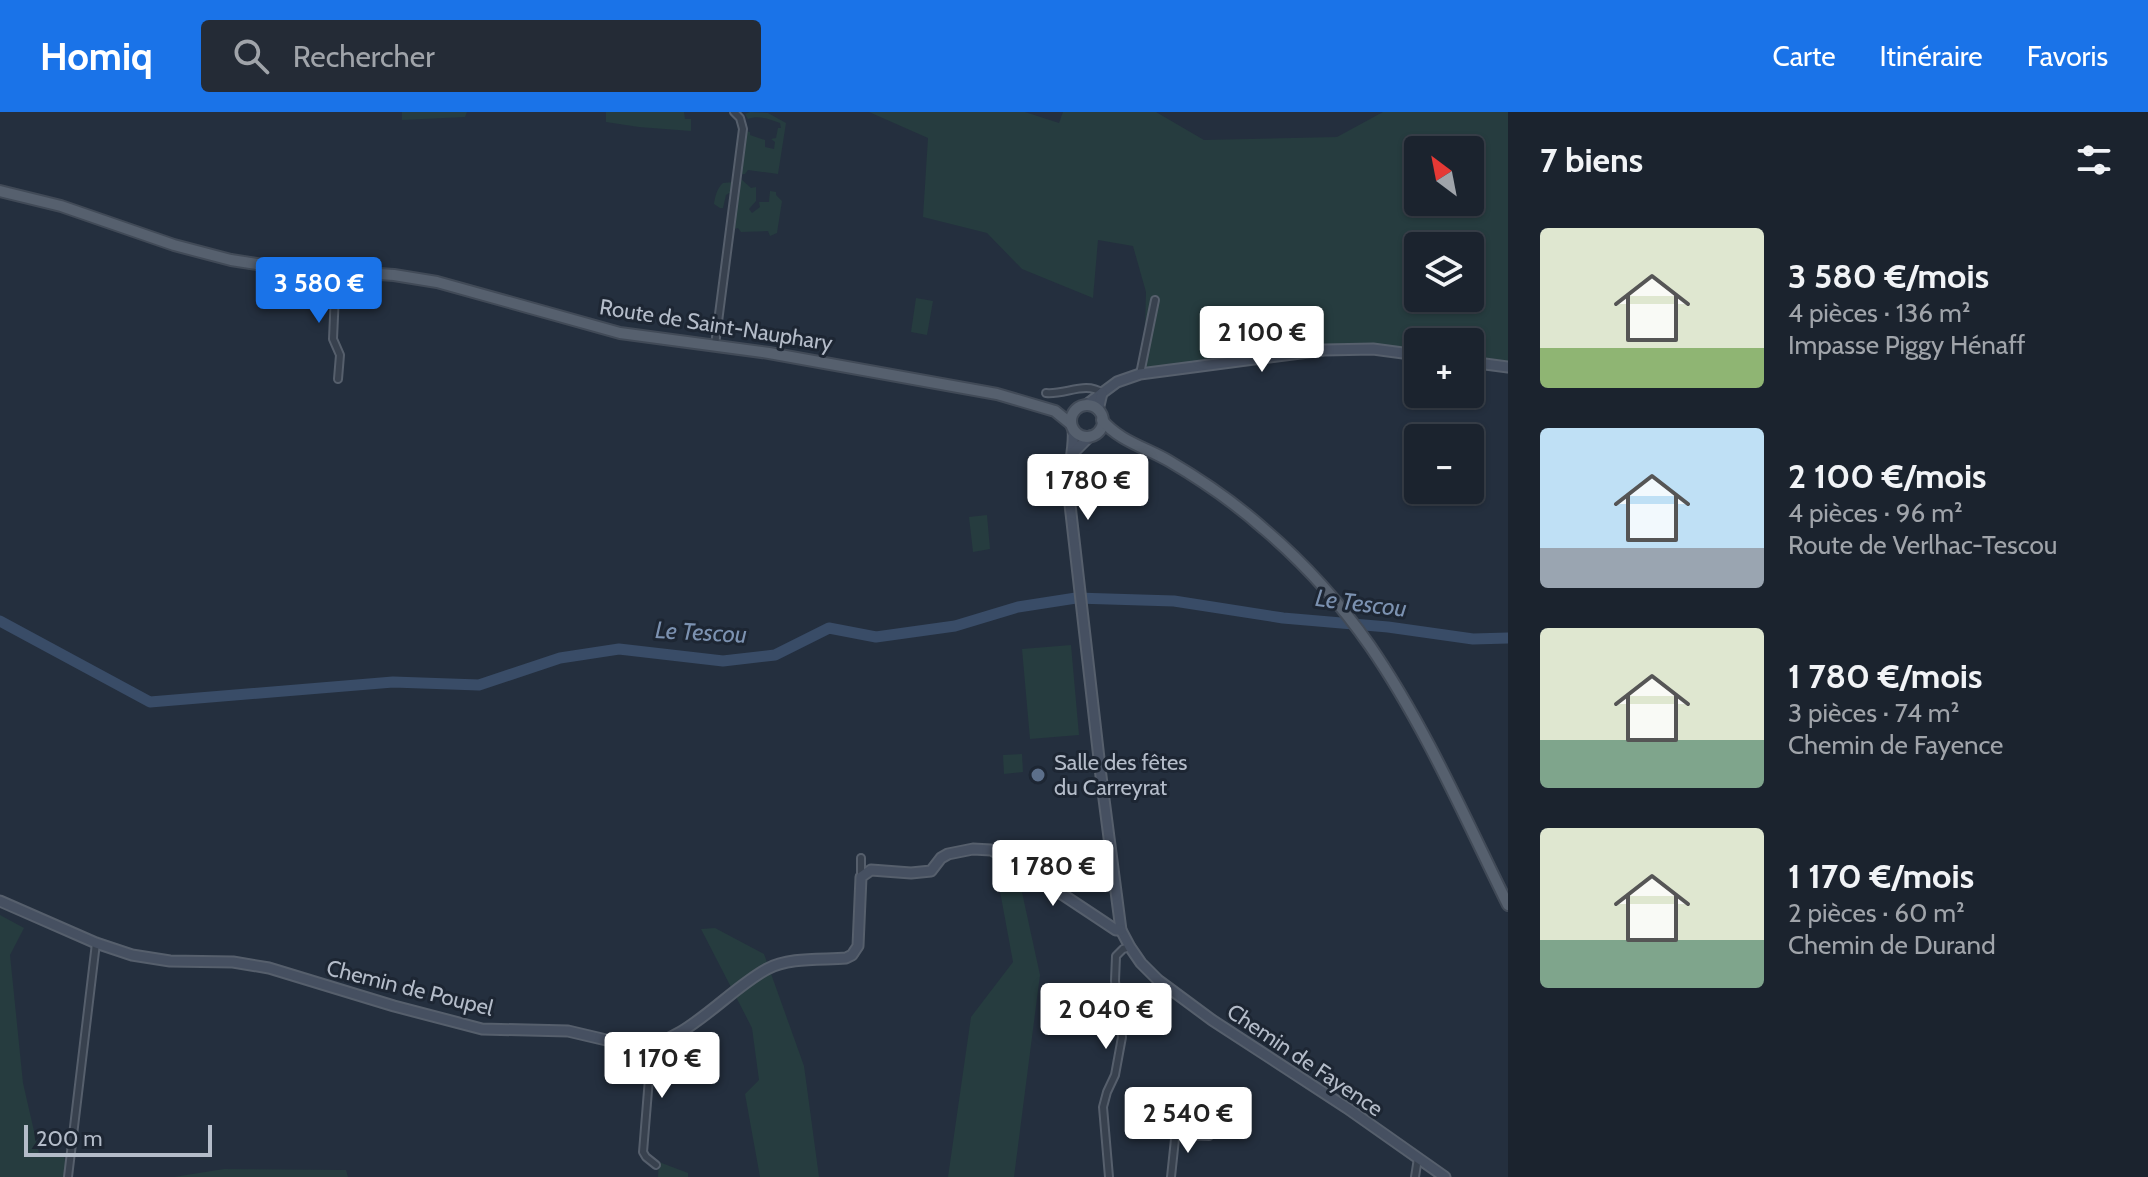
<!DOCTYPE html>
<html lang="fr">
<meta charset="utf-8">
<style>
:root{--surface:#1b232e;--page:#242b36;--text:#f1f3f6;--muted:#a0a4aa;--line:#39404a;--accent:#1a73e8}
body{margin:0;font-family:Cabin,sans-serif;background:var(--page);color:var(--text);height:100vh;display:flex;flex-direction:column;font-size:30px;white-space:nowrap}
*{box-sizing:border-box;margin:0}
p{font-size:26px;color:var(--muted)}
.icon{flex:none;width:44px;height:44px;fill:none;stroke:currentColor;stroke-width:2;stroke-linecap:round;stroke-linejoin:round}
.map{position:relative;flex:1;overflow:hidden}
.details{display:flex;flex-direction:column;background:var(--surface);width:640px}
.details>*{flex:none}
.needle{width:52px;rotate:328deg}
.fabs{position:absolute;left:1404px;top:24px;display:grid;gap:16px}
.fabs a{display:grid;place-items:center;width:80px;height:80px;border-radius:8px;background:var(--surface);box-shadow:0 2px 6px #0004,0 0 0 2px var(--line);font-size:40px}
.scale{position:absolute;left:24px;bottom:20px;width:188px;box-sizing:border-box;padding-left:8px;border:4px solid #b4bcc9;border-top:0;font-size:22px;line-height:28px;white-space:nowrap;color:#b4bcc9;-webkit-text-stroke:6px #1d2633;paint-order:stroke}
.price{position:absolute;translate:-50% -68px;padding:0 18px;border-radius:8px;background:#fff;color:#222;font-size:26px;line-height:52px;filter:drop-shadow(0 2px 4px #0008)}
.price::after{content:'';position:absolute;left:50%;top:48px;width:24px;height:18px;margin-left:-12px;background:inherit;clip-path:polygon(0 0,100% 0,50% 100%)}
.price.on{background:var(--accent);color:#fff}
ul{padding:0;list-style:none}
li{display:flex;align-items:center;gap:24px;height:200px;padding:0 32px}
li span{display:grid;place-items:center;flex:none;width:224px;height:160px;border-radius:8px;color:#555}
li>.icon{margin-inline-start:auto}
span .icon{width:96px;height:96px;fill:#fffc;stroke-width:1}
li b{font-size:34px}
h2{display:flex;justify-content:space-between;align-items:center;height:96px;padding:0 32px;font-size:34px}
header{display:flex;align-items:center;gap:48px;box-sizing:border-box;height:112px;padding:0 40px;background:var(--accent);color:#fff}
header strong{font-size:38px}
nav{display:flex;gap:44px;margin-inline-start:auto;font-size:28px}
.search{width:560px;height:72px;background:var(--page);display:flex;align-items:center;gap:20px;box-sizing:border-box;padding:0 28px;border-radius:8px;color:var(--muted);font-size:30px}
main{display:flex;flex:1;min-height:0}
.map>svg:first-child{display:block}
.green{fill:#263c3f;fill-rule:evenodd}
.lines{fill:none;stroke-linecap:round;stroke-linejoin:round}
.river{stroke:#394c67;stroke-width:11}
.street-casing{stroke:#565f6c;stroke-width:10}
.secondary-casing{stroke:#565f6c;stroke-width:13}
.primary-casing{stroke:#414a57;stroke-width:14}
.street{stroke:#38414e;stroke-width:6}
.secondary{stroke:#465061;stroke-width:9}
.primary{stroke:#56606e;stroke-width:10}
.service-dot{fill:#5c6f8a;stroke:#1d2633;stroke-width:3}
.labels{text-anchor:middle;dominant-baseline:central;stroke-width:6;stroke-linejoin:round;paint-order:stroke}
.street-label{font-size:22px;fill:#b4bcc9;stroke:#1d2633}
.poi-label{font-size:22px;fill:#b4bcc9;stroke:#1d2633;text-anchor:start}
.water-label{font-size:24px;font-style:italic;fill:#7c92b1;stroke:#1d2633}
</style>
<header>
<strong>Homiq</strong>
<div class="search"><svg class="icon" aria-label="search" viewBox="0 0 24 24"><circle cx="10" cy="10" r="6"/><path d="M15 15l6 6"/></svg>Rechercher</div>
<nav><a>Carte</a><a>Itinéraire</a><a>Favoris</a></nav>
</header>
<main>
<div class="map">
<svg width="1508" height="1065" viewBox="0 0 1508 1065">
<rect width="100%" height="100%" fill="#242f3e"/>
<!-- green -->
<g class="green">
<polygon points="402,0 467,0 465,5 402,8"/>
<polygon points="606,0 684,0 685,7 691,7 691,19 639,15 606,10"/>
<path d="M750,0L768,1L786,11L778,62L748,58L745,62H740L745,19L750,20V23L765,28V35L774,37L775,30L771,27L776,26L778,16H781L780,11C770,7 758,3 748,7L745,2Z"/>
<path d="M869,0H1025L1059,11L1063,0H1156L1204,28L1337,25L1383,0H1508V250L1470,246V230H1418V238L1346,233L1144,257L1146,180L1133,134L1098,128L1093,186L1022,157L987,121L923,105L928,26ZM1418,38H1470V90H1418ZM1418,134H1470V186H1418Z"/>
<path d="M741,67L751,76L756,75V89L749,97L752,101L760,95L759,90H769L770,79L776,80V83L782,89L777,121L770,124L768,119L741,120L738,116L731,118L728,116L729,96L738,86L736,83L729,81L726,83L723,96H720L714,92C715,85 717,76 723,71L734,70Z"/>
<polygon points="916,186 933,189 927,223 911,220"/>
<polygon points="987,403 990,437 973,440 969,405"/>
<polygon points="1071,533 1079,623 1030,627 1022,537"/>
<polygon points="1022,642 1023,660 1004,662 1003,643"/>
<polygon points="1020,771 1040,863 1014,1065 948,1065 971,905 1013,850 999,774"/>
<polygon points="0,803 24,816 10,843 23,971 39,1041 64,1045 70,1065 0,1065"/>
<polygon points="715,816 764,842 804,954 819,1065 760,1065 745,982 759,968 752,916 701,817"/>
<polygon points="659,1050 688,1061 688,1065 658,1065"/>
<polygon points="224,1057 346,1058 348,1065 174,1065"/>
</g>
<g class="lines">
<!-- river -->
<polyline class="river" points="0,509 150,590 393,570 479,573 560,546 619,537 723,549 775,543 829,516 876,525 955,514 1018,495 1076,486 1174,489 1283,506 1388,515 1473,527 1508,526"/>
<!-- street casing -->
<g class="street-casing">
<g id="street">
<polyline points="336,159 333,227 340,243 338,267"/>
<polyline points="715,233 743,17 740,6 734,0"/>
<polyline points="1140,262 1155,188"/>
<path d="M1046,281C1065,283 1086,269 1102,281"/>
<polyline points="861,765 861,746"/>
<polyline points="648,934 650,954 643,1040 646,1045 656,1053"/>
<polyline points="68,1065 96,831"/>
<polyline points="1109,1065 1103,995 1107,980 1115,963 1122,925 1115,869 1116,844 1123,837 1130,835"/>
<polyline points="1171,1065 1175,1027 1177,1023 1209,1024"/>
<polyline points="1415,1065 1418,1046"/>
</g>
</g>
<!-- secondary casing -->
<g class="secondary-casing">
<g id="secondary">
<polyline points="1470,250 1508,255"/>
<polyline points="1086,293 1117,270 1140,262 1324,238 1373,237 1418,243"/>
<polyline points="1098,298 1102,281"/>
<path d="M1073,317C1075,337 1068,355 1068,375L1101,664L1121,818L1130,835L1141,851L1158,868L1212,908L1347,996L1445,1065"/>
<polyline points="1074,340 1090,324"/>
<path d="M0,789L96,831L132,843L170,849L233,850L269,856L394,894L482,917L568,919L636,935C685,933 726,879 767,857C789,845 822,848 846,846L852,843L858,834L861,765L871,758L911,761L931,759L941,746L948,742L973,737L991,738L1009,747L1116,818H1121"/>
</g>
</g>
<!-- primary casing -->
<g class="primary-casing">
<g id="primary">
<polyline points="0,79 61,94 174,133 231,148 276,155 394,163 437,170 620,221 769,241 997,282 1055,299 1071,312"/>
<circle cx="1087" cy="309" r="16"/>
<path d="M1102,308C1119,329 1147,336 1169,349C1203,369 1235,391 1264,417C1304,451 1340,491 1370,534C1425,614 1465,706 1508,793"/>
</g>
</g>
<!-- street -->
<use href="#street" class="street"/>
<!-- secondary -->
<use href="#secondary" class="secondary"/>
<!-- primary -->
<use href="#primary" class="primary"/>
</g>
<!-- markers -->
<circle class="service-dot" cx="1038" cy="663" r="8"/>
<g class="labels">
<!-- street labels -->
<g class="street-label">
<text transform="translate(716 213) rotate(9)">Route de Saint-Nauphary</text>
<text transform="translate(410 876) rotate(14)">Chemin de Poupel</text>
<text transform="translate(1305 948) rotate(34)">Chemin de Fayence</text>
</g>
<!-- poi labels -->
<g class="poi-label">
<text x="1054" y="650">Salle des fêtes<tspan x="1054" dy="25">du Carreyrat</tspan></text>
</g>
<!-- water labels -->
<g class="water-label">
<text transform="translate(1361 491) rotate(7)">Le Tescou</text>
<text transform="translate(701 520) rotate(3)">Le Tescou</text>
</g>
</g>
</svg>
<div class="fabs">
<a><svg class="needle" viewBox="-14 -14 28 28"><path d="M0-13l5 13h-10z" fill="#e53935"/><path d="M0 13l5-13h-10z" fill="#a0a4aa"/></svg></a>
<a><svg class="icon" aria-label="layers" viewBox="0 0 24 24"><path d="M12 4l9 5-9 5-9-5zM3 14l9 5 9-5"/></svg></a>
<a>+</a>
<a>−</a>
</div>
<div class="scale">200 m</div>
<b class="price on" style="left:319px;top:213px">3 580 €</b>
<b class="price" style="left:1262px;top:262px">2 100 €</b>
<b class="price" style="left:1088px;top:410px">1 780 €</b>
<b class="price" style="left:1053px;top:796px">1 780 €</b>
<b class="price" style="left:1106px;top:939px">2 040 €</b>
<b class="price" style="left:662px;top:988px">1 170 €</b>
<b class="price" style="left:1188px;top:1043px">2 540 €</b>
</div>
<section class="details">
<h2>7 biens<svg class="icon" aria-label="filters" viewBox="0 0 24 24"><path d="M4 7h16M4 17h16"/><circle cx="9" cy="7" r="2"/><circle cx="15" cy="17" r="2"/></svg></h2>
<ul>
<li><span style="background:linear-gradient(#dfe7d0 75%,#8fb573 0)"><svg class="icon" aria-label="home" viewBox="0 0 24 24"><path d="M3 11l9-7 9 7M6 9v11h12V9"/></svg></span><div><b>3 580 €/mois</b><p>4 pièces · 136 m²</p><p>Impasse Piggy Hénaff</p></div></li>
<li><span style="background:linear-gradient(#bfe0f5 75%,#9aa5b1 0)"><svg class="icon" aria-label="home" viewBox="0 0 24 24"><path d="M3 11l9-7 9 7M6 9v11h12V9"/></svg></span><div><b>2 100 €/mois</b><p>4 pièces · 96 m²</p><p>Route de Verlhac-Tescou</p></div></li>
<li><span style="background:linear-gradient(#dfe7d0 70%,#7fa58c 0)"><svg class="icon" aria-label="home" viewBox="0 0 24 24"><path d="M3 11l9-7 9 7M6 9v11h12V9"/></svg></span><div><b>1 780 €/mois</b><p>3 pièces · 74 m²</p><p>Chemin de Fayence</p></div></li>
<li><span style="background:linear-gradient(#dfe7d0 70%,#7fa58c 0)"><svg class="icon" aria-label="home" viewBox="0 0 24 24"><path d="M3 11l9-7 9 7M6 9v11h12V9"/></svg></span><div><b>1 170 €/mois</b><p>2 pièces · 60 m²</p><p>Chemin de Durand</p></div></li>
</ul>
</section>
</main>
